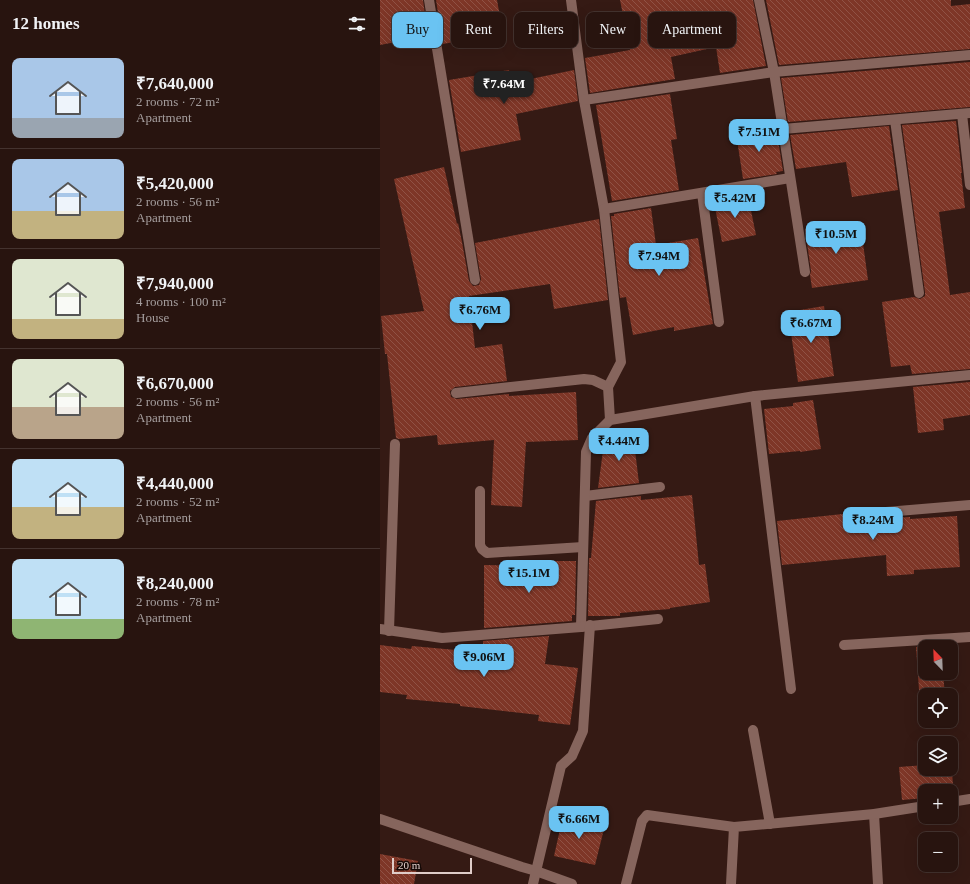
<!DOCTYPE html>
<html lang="en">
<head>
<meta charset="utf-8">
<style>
  :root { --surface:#28140f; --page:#34211d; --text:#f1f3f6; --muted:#a59e9e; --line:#44332f; --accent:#6ac3f2 }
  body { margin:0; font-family:Georgia,serif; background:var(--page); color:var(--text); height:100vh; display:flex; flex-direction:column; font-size:15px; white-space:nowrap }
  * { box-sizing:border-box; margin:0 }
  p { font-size:13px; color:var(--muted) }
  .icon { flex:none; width:22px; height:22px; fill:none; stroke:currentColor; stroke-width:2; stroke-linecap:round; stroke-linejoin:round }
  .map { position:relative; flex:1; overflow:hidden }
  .sheet { display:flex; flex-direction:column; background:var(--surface); width:380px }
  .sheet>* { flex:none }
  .guide { position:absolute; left:12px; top:12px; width:380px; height:36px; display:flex; gap:8px }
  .needle { width:26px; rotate:337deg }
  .fabs { position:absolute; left:538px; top:640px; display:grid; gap:8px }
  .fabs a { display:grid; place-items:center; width:40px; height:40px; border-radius:8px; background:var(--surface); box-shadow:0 4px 16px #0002,0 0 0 1px var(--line); font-size:20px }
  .scale { position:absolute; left:12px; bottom:10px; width:80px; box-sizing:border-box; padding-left:4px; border:2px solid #e0cdc9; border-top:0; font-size:11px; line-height:14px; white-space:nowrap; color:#e0cdc9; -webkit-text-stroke:3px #150906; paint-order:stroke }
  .price { position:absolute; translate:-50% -34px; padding:0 9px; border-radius:8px; background:var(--accent); color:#111; font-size:13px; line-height:26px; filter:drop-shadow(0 1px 2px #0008) }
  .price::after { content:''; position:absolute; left:50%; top:24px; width:12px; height:9px; margin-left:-6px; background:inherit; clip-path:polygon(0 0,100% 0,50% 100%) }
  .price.current { background:#222; color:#fff }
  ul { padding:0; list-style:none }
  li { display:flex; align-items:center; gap:12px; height:100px; padding:0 12px }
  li+li { border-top:1px solid var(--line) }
  li span { display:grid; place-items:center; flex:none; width:112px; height:80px; border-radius:8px; color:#555 }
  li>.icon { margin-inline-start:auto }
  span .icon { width:48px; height:48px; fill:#fffc; stroke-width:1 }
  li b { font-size:17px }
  h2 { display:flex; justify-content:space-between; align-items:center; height:48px; padding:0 12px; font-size:17px }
  .tag { padding:0 14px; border-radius:8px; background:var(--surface); box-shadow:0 4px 16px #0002,0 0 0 1px var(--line); font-size:14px; line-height:36px }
  .tag.current { background:var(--accent); color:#111 }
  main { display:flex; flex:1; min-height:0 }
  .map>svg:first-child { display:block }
  .building { fill:url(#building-back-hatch) }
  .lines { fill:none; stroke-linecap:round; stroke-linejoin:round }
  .minor { stroke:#86655d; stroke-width:10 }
</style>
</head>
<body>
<main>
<section class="sheet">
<h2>12 homes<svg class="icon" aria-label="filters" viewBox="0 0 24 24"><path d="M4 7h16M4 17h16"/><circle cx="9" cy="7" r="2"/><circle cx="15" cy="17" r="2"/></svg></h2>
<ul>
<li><span style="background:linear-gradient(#a9c7e8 75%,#9aa5b1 0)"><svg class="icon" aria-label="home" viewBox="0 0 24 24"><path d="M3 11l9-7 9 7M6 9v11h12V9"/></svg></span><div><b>₹7,640,000</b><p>2 rooms · 72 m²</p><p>Apartment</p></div></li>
<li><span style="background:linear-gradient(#a9c7e8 65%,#c2b280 0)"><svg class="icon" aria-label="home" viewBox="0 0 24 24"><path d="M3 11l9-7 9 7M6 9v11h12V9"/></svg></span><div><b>₹5,420,000</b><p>2 rooms · 56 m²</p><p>Apartment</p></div></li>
<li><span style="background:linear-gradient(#dfe7d0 75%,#c2b280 0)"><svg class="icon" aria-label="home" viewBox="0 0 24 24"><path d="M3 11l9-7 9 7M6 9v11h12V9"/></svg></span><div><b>₹7,940,000</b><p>4 rooms · 100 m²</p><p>House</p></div></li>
<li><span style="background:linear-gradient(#dfe7d0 60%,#b9a48a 0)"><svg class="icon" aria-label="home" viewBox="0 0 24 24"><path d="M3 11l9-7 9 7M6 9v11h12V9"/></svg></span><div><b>₹6,670,000</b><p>2 rooms · 56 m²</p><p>Apartment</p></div></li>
<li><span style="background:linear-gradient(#bfe0f5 60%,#c2b280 0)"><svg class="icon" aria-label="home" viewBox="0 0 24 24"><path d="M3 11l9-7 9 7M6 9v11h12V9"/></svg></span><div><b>₹4,440,000</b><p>2 rooms · 52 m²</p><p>Apartment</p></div></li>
<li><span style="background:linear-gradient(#bfe0f5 75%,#8fb573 0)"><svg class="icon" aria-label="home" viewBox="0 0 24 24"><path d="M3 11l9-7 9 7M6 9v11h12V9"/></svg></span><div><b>₹8,240,000</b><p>2 rooms · 78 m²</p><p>Apartment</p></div></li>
</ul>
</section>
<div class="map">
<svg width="590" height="884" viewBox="0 0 590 884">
  <defs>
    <pattern id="building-back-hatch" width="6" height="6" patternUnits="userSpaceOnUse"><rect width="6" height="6" fill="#7e3627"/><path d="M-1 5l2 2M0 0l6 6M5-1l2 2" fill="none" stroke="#905245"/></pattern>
  </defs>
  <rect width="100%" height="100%" fill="#351a14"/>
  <g class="building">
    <polygon points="0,0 43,0 48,36 0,45"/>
    <polygon points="56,0 117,0 123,33 63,44"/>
    <polygon points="240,0 373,0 386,66 340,73 336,47 291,57 295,79 210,93 205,58 250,50"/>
    <polygon points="386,0 571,0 571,6 590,4 590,49 399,65"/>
    <polygon points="590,62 590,107 408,122 401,78"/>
    <polygon points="129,70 131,83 194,70 198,101 136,114 141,140 81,152 69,80"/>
    <polygon points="290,94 297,139 291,140 299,190 232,201 216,105"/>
    <polygon points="576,121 582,173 581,173 585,208 559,212 570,295 590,292 590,369 532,374 530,365 511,367 502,302 534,297 540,299 545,296 545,292 522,125"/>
    <polygon points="509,126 518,190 472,197 466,162 416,169 410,135"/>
    <polygon points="396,127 403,171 396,172 397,174 363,179 356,133"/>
    <polygon points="64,167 77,224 78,223 82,242 89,281 93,286 99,285 101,279 95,243 219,219 228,300 174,309 170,284 89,296 95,348 122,344 127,381 75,387 70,391 71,397 77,399 129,394 129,396 196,392 198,440 146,442 142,507 111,505 114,440 58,445 57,435 19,439 16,438 7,354 5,354 1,316 44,311 14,179"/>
    <polygon points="368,196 376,235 342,242 334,203"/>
    <polygon points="271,208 276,245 318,238 333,324 294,331 294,327 253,335 246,297 240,298 231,216 234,216 234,214"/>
    <polygon points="480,221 488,280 432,288 430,275 431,271 425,229"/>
    <polygon points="444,306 454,376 418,382 408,312"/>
    <polygon points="590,382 590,415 563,419 564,430 538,433 533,387"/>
    <polygon points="433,400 441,449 420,452 420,451 389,454 384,409 413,406 413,403"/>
    <polygon points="253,434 259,483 218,488 225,436"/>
    <polygon points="312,495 319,565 325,564 330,602 290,608 290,609 240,613 240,616 208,616 209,558 211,558 216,501 261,496 261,500"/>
    <polygon points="472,513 473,520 503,518 507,518 530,517 530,519 577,516 580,567 534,570 534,574 507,576 506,555 402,565 397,521"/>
    <polygon points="149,561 196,561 195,615 192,615 192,621 104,628 104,565 149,566"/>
    <polygon points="169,636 165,664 198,668 190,725 158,721 159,715 80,706 80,704 26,699 27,695 0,692 0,645 31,649 32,646 87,651 88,646 103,648 103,641"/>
    <polygon points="561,645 561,647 545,647 545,673 563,673 565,695 545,695 545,704 540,704 536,647"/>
    <polygon points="571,762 574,795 571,795 571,791 545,791 545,798 522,800 519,767 545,765 545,769 571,769"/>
    <polygon points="183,816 225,825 215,865 174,856"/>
    <polygon points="0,854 38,861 34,884 0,884"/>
  </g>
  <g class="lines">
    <g class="minor">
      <polyline points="49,0 95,280"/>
      <polyline points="191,0 204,100 224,209 241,362 228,387"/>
      <polyline points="379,0 394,72 425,272"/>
      <polyline points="204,100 394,72 590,55"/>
      <polyline points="582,114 590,185"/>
      <polyline points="515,120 539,293"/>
      <polyline points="403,129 590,113"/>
      <polyline points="322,193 339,322"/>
      <polyline points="224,209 410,178"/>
      <polyline points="76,393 204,379 213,380 228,387 230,420"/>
      <polyline points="375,396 411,689"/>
      <polyline points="100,491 100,545 102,549 107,553 203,547"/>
      <polyline points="205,496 280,487"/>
      <polyline points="506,512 590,505"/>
      <polyline points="201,627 206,452 212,438 230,420 375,396 590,375"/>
      <polyline points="0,629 62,638 201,627 278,619"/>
      <polyline points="9,631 15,444"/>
      <polyline points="464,645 590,637"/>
      <polyline points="373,730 390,824"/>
      <polyline points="571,802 590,799"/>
      <polyline points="494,814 498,884"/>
      <polyline points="0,819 142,867 156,871 192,884"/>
      <polyline points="153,884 181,766 192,756 203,731 210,625"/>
      <polyline points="246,884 262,821 267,815 354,827"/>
      <polyline points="351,884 354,827 494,814 545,806"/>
    </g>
  </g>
</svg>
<div class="fabs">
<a><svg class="needle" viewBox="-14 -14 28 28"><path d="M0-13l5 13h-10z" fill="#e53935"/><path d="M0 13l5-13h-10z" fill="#a59e9e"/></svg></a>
<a><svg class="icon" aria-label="locate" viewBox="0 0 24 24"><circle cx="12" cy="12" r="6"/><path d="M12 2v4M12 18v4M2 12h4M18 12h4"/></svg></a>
<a><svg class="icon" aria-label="layers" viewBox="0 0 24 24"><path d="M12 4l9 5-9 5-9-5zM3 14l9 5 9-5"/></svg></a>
<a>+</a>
<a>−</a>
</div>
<div class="scale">20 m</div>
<b class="price current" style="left:124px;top:105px">₹7.64M</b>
<b class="price" style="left:379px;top:153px">₹7.51M</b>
<b class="price" style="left:355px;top:219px">₹5.42M</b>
<b class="price" style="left:456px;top:255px">₹10.5M</b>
<b class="price" style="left:279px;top:277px">₹7.94M</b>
<b class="price" style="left:100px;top:331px">₹6.76M</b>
<b class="price" style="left:431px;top:344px">₹6.67M</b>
<b class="price" style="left:239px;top:462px">₹4.44M</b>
<b class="price" style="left:493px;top:541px">₹8.24M</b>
<b class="price" style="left:149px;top:594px">₹15.1M</b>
<b class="price" style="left:104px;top:678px">₹9.06M</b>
<b class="price" style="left:199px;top:840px">₹6.66M</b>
<div class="guide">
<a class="tag current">Buy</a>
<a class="tag">Rent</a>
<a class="tag">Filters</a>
<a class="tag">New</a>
<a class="tag">Apartment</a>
</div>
</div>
</main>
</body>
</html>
